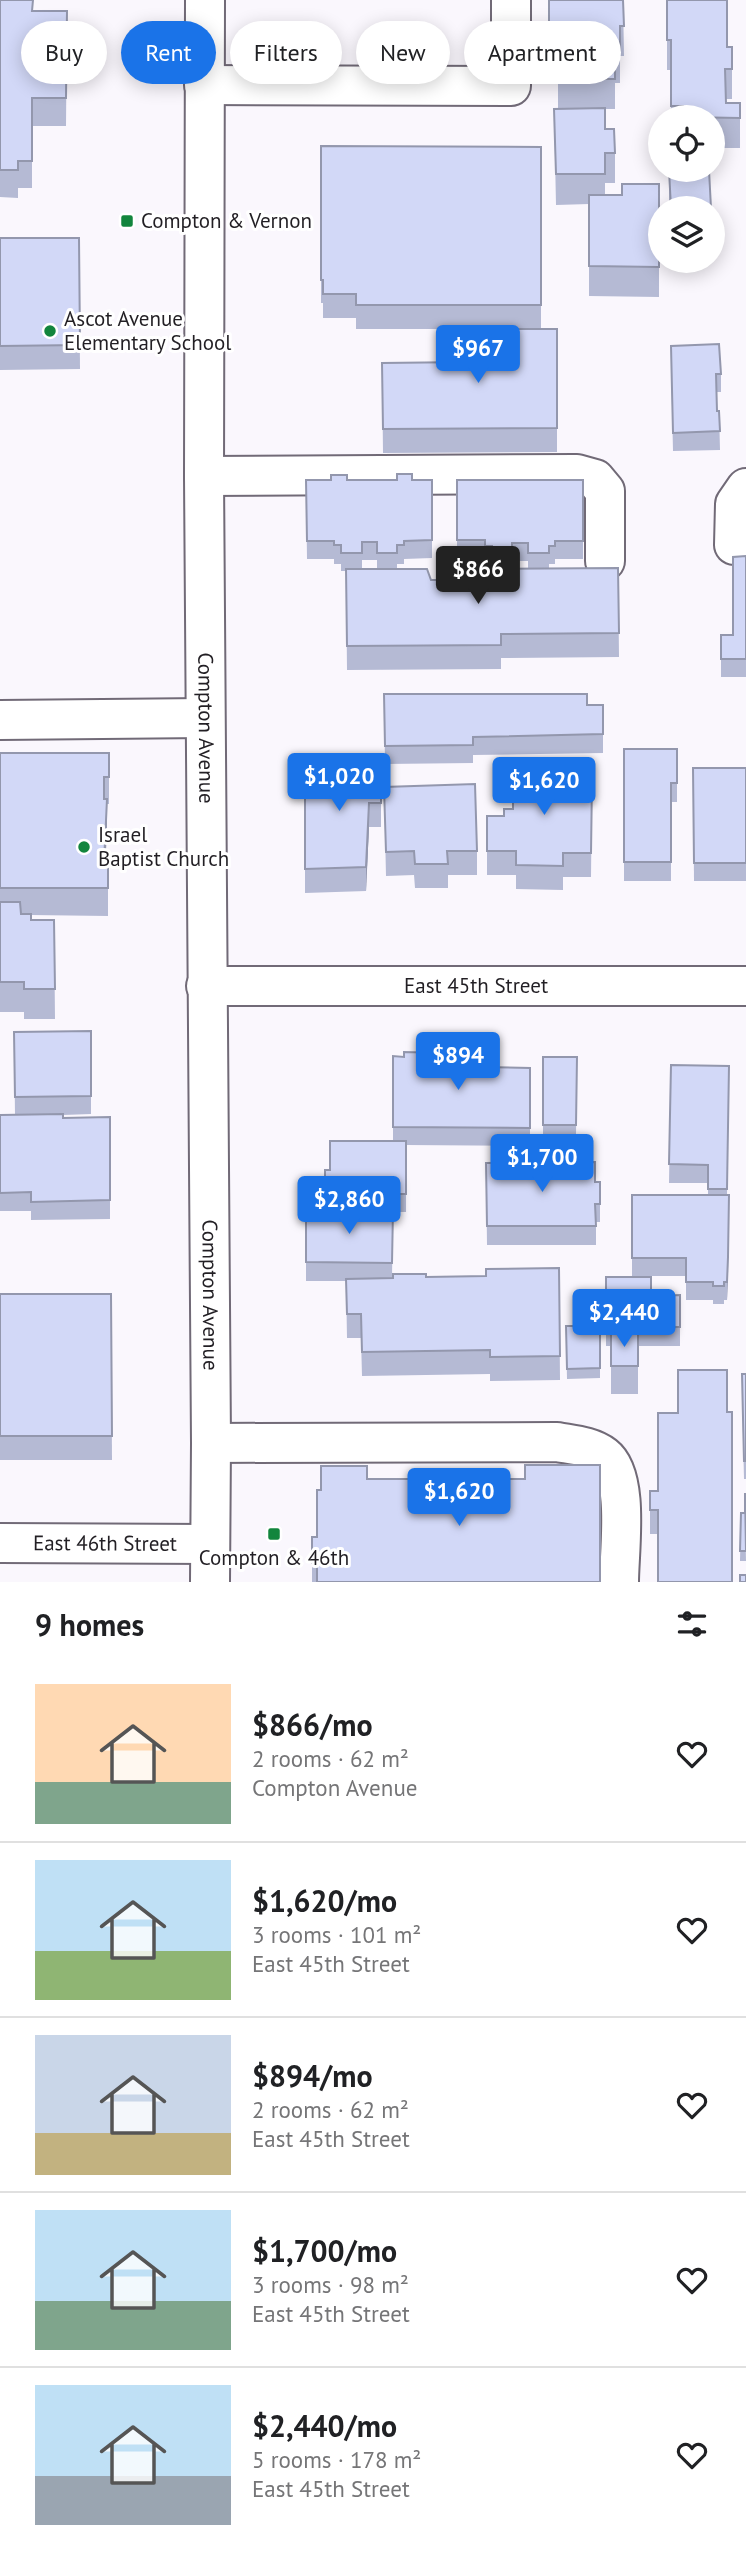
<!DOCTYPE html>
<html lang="en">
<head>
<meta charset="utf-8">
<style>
  :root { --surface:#fff; --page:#f6f6f6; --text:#202124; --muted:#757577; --line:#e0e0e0; --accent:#1a73e8 }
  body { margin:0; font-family:"PT Sans",sans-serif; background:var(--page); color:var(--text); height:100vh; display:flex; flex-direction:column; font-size:26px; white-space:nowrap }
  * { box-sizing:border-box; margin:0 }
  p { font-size:23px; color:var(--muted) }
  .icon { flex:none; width:38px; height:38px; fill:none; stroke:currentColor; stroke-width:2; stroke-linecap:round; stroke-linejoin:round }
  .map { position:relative; height:1582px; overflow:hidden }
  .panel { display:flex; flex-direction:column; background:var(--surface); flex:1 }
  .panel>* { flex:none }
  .hud { position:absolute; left:21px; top:21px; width:705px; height:63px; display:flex; gap:14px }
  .tools { position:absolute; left:648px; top:105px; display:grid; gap:14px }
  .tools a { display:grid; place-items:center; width:77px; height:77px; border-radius:50%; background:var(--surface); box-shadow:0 4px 18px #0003; font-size:35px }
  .price { position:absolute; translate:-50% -60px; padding:0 16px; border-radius:7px; background:var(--accent); color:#fff; font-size:23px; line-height:46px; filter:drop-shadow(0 2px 4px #0008) }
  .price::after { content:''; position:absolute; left:50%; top:42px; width:21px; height:16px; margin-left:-10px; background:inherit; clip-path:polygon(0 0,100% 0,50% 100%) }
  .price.current { background:#222; color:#fff }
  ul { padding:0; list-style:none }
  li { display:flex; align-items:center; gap:21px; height:175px; padding:0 35px }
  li+li { border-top:2px solid var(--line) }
  li span { display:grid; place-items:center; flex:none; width:196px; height:140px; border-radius:0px; color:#555 }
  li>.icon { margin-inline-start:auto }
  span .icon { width:84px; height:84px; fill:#fffc; stroke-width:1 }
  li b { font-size:30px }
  h2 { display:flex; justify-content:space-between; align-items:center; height:84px; padding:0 35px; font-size:30px }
  .pill { padding:0 24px; border-radius:32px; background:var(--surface); box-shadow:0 4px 18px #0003; font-size:24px; line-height:63px }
  .pill.current { background:var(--accent); color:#fff }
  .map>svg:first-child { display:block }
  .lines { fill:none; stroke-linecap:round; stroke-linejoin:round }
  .minor-casing { stroke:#716a77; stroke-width:42 }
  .major-casing { stroke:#716a77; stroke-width:42 }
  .minor { stroke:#fff; stroke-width:38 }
  .major { stroke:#fff; stroke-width:38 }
  .wall { fill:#b5bad4; fill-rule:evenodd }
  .shaded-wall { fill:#9397ad }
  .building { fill:#d2d8f7; stroke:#9397ad; stroke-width:2 }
  .poi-dot { fill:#12853d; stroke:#fff; stroke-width:2.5 }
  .labels { text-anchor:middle; stroke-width:6; stroke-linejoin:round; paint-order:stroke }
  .poi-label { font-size:21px; fill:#221f24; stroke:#fff; text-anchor:start }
  .street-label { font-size:21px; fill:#221f24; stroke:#fff }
</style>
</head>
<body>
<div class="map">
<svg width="746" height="1582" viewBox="0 0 746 1582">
  <rect width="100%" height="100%" fill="#faf7fd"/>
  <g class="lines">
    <g class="minor-casing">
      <g id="minor">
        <polyline points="204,85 511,86 511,0"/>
        <polyline points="204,476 577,474 595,479 605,491 605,561"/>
        <polyline points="734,545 735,504 746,488"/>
        <polyline points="0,720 205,718"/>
        <path id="s1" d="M206,986H746"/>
        <path d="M211,1443L557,1442C573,1445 591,1446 604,1456C630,1476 619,1551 619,1582"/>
        <path id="s2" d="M0,1543L210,1544"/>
      </g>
    </g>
    <g class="major-casing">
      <g id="major">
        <path id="s3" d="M205,0L204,476L211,1443L210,1582"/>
      </g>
    </g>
    <use href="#minor" class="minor"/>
    <use href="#major" class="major"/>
  </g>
  <g class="wall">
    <polygon points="0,0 33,11 67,11 66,126 32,126 32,188 18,188 18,198 0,197"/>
    <polygon points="549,0 623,0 624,56 620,56 620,83 615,83 615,109 605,109 605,129 615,153 615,183 605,183 605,195 622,195 659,184 659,297 589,296 589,204 556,205 554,109 558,109 558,84 553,84 553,55 549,55"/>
    <polygon points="667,0 727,47 732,47 732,99 726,99 726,103 740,103 740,148 712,148 712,117 671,117 671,70 667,70"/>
    <polygon points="321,146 541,147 541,329 557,329 557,452 383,453 382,363 468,362 468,329 356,329 356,318 323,318 323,303 321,303"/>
    <polygon points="669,170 711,208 669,208"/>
    <polygon points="0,238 79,238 80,369 0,370"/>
    <polygon points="671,364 721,374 721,392 716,392 717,411 719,411 720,450 673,451"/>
    <path d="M306,480H432V558L404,559V564H397V569L431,580H492V564H485V558H457V480H583V559H555V564H549V569L618,568L619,657L501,658V669L347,670L346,571H341V564H334V559H307ZM362,560H377V569H362ZM512,561H528V569H512Z"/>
    <polygon points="746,556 746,677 721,677 721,635 733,635"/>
    <polygon points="384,694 587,705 603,705 603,753 473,755 473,763 385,764"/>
    <polygon points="624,749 677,749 677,802 671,802 671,881 624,881"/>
    <polygon points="0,753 109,753 109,804 107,804 106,863 108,863 108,916 31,915 31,920 54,920 55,1019 24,1019 24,1012 0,1012"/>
    <polygon points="305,763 381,763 381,827 369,827 366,891 305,893"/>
    <polygon points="693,768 746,768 746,881 694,881"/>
    <polygon points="578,782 592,782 591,877 563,877 563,890 516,889 516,875 487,875 487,816 504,816 513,809"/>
    <polygon points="384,787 477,851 477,875 448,875 448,888 415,888 414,875 386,876"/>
    <polygon points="91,1031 91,1114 63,1115 63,1118 110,1117 110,1219 31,1220 31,1211 0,1211 0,1115 15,1115 14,1032"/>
    <polygon points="473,1052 479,1067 530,1068 530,1146 406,1145 406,1212 393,1212 392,1278 486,1276 559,1268 560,1380 490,1381 490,1374 362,1376 361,1338 347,1338 346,1281 306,1281 306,1209 330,1209 330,1208 325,1208 325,1170 330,1170 393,1141 393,1056 404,1057"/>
    <polygon points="543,1057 577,1057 576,1135 543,1135"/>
    <polygon points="671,1065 729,1066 727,1195 728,1275 727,1300 724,1300 724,1304 713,1304 713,1300 686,1300 686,1276 632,1276 632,1195 708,1195 708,1183 669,1183"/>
    <polygon points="486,1163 600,1182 600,1222 596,1222 596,1245 487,1245"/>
    <polygon points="606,1277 651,1296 680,1295 680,1346 638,1346 638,1394 611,1394 611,1346 606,1346"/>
    <polygon points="0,1294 111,1294 112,1460 0,1460"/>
    <polygon points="566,1326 600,1326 600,1378 567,1379"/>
    <polygon points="727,1370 658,1534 650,1534 650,1491 658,1491 678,1413"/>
    <polygon points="746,1374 746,1479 744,1479 742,1393"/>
    <polygon points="367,1479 600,1582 312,1582 312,1537 317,1537 321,1490"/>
    <polygon points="741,1513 745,1513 746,1561 740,1561"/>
  </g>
  <g class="shaded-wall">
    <polygon points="107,799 107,826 104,890 104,863"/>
    <polygon points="369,803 369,827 366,891 366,867"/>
    <polygon points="729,1195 728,1275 727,1300 727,1282"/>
  </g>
  <g class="building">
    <polygon points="0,0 33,0 32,11 67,11 66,98 32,98 32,161 18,161 18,170 0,170"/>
    <polygon points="549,0 623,0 624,26 620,26 620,53 615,53 615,79 558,79 558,54 553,54 553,25 549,25"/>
    <polygon points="667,0 727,0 727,47 732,47 732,69 725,69 726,103 740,103 740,118 683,117 683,106 671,106 671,40 667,40"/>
    <polygon points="605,108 605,129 614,129 615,153 605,153 605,174 556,174 554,109"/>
    <polygon points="321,146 541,147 541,305 356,305 356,294 323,294 323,280 321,280"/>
    <polygon points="669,170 709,170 711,208 671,208"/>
    <polygon points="622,184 659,184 659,267 589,266 589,195 622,195"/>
    <polygon points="0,238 79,238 80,345 0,346"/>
    <polygon points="468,329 557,329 557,428 383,429 382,363 468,362"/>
    <polygon points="719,344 721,374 716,374 717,411 719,411 720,431 673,433 671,346"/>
    <polygon points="397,474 412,474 412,480 432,480 432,540 404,541 404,545 397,545 397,553 377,553 377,542 362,542 362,553 341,553 341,545 334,545 334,541 307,541 306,480 331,480 331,475 347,475 347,480 397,480"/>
    <polygon points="457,480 583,480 583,541 555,541 555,546 549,546 549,553 528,553 528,543 512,543 512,552 492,552 492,546 485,546 485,540 457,540"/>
    <polygon points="746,556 746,659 721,659 721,635 733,635 733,557"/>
    <polygon points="618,568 619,633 501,634 501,645 347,646 346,569 427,569 431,580 492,580 492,569"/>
    <polygon points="384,694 587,694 587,705 603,705 603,734 473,737 473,745 385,746"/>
    <polygon points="624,749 677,749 677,783 671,783 671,862 624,862"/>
    <polygon points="0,753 109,753 109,777 104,777 104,799 107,799 104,863 108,863 108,888 0,888"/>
    <polygon points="305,763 381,763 381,803 369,803 366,867 305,869"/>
    <polygon points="513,767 578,767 578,782 592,782 591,853 563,853 563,866 516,865 516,851 487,851 487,816 504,816 504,809 513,809"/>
    <polygon points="693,768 746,768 746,863 694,863"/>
    <polygon points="475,784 477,851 447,851 448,864 415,864 414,851 386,852 384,787"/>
    <polygon points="0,902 20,902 21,914 31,914 31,920 54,920 55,989 24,989 24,982 0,982"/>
    <polygon points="91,1031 91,1096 15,1097 14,1032"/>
    <polygon points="446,1048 473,1049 473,1052 479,1052 479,1067 530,1068 530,1128 393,1127 393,1056 404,1057 404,1052 446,1053"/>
    <polygon points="543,1057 577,1057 576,1125 543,1125"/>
    <polygon points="671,1065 729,1066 727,1189 708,1189 708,1165 669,1164"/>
    <polygon points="63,1114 63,1118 110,1117 110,1200 31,1202 31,1192 0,1193 0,1115"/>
    <polygon points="330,1141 406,1141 406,1194 330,1194 330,1190 325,1190 325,1170 330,1170"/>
    <polygon points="595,1162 595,1182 600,1182 600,1204 595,1204 596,1226 487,1226 486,1163"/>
    <polygon points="632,1195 729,1195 728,1257 727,1282 724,1282 724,1286 713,1286 713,1282 686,1282 686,1258 632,1258"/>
    <polygon points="306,1209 393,1210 392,1263 306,1262"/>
    <polygon points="559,1268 560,1356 490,1357 490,1350 362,1352 361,1314 347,1314 346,1279 393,1278 393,1274 426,1274 426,1277 486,1276 486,1269"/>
    <polygon points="606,1277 651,1277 651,1296 680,1295 680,1327 606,1327"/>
    <polygon points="0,1294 111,1294 112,1436 0,1436"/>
    <polygon points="566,1326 600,1326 600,1368 567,1369"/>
    <rect x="611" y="1332" width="27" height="34"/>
    <polygon points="678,1370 727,1370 727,1412 732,1412 732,1582 658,1582 658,1510 650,1510 650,1491 658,1491 658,1413 678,1413"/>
    <polygon points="742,1374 746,1374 746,1461 744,1461"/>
    <polygon points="525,1465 600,1465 600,1582 317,1582 317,1563 312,1563 312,1537 317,1537 317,1490 321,1490 321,1466 367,1466 367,1479 525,1479"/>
    <polygon points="745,1493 746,1551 740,1551 741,1513 745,1513"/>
    <rect x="740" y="1575" width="6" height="7"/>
  </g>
  <g class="poi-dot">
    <rect x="120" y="214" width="14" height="14" rx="3.5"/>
    <circle cx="50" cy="331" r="7"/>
    <circle cx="84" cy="847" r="7"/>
    <rect x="267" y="1527" width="14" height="14" rx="3.5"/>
  </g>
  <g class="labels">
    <g class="poi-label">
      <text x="141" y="228">Compton &amp; Vernon</text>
      <text x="64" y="326">Ascot Avenue<tspan x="64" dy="24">Elementary School</tspan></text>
      <text x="98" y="842">Israel<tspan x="98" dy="24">Baptist Church</tspan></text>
      <text x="274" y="1565" text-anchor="middle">Compton &amp; 46th</text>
    </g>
    <g class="street-label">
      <text dy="7" stroke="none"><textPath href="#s3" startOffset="728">Compton Avenue</textPath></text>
      <text dy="7" stroke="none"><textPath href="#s1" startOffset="270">East 45th Street</textPath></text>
      <text dy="7" stroke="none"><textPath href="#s3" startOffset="1295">Compton Avenue</textPath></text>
      <text dy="7" stroke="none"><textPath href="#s2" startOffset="105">East 46th Street</textPath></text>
    </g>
  </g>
</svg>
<div class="tools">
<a><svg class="icon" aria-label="locate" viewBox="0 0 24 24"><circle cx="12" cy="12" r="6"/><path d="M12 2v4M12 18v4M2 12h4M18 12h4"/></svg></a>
<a><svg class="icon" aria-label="layers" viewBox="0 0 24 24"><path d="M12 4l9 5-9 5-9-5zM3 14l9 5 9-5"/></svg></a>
</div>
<b class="price" style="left:478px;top:385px">$967</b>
<b class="price current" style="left:478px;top:606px">$866</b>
<b class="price" style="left:339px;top:813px">$1,020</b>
<b class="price" style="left:544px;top:817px">$1,620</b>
<b class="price" style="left:458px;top:1092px">$894</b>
<b class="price" style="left:542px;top:1194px">$1,700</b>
<b class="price" style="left:349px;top:1236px">$2,860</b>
<b class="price" style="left:624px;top:1349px">$2,440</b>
<b class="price" style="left:459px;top:1528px">$1,620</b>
<div class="hud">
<a class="pill">Buy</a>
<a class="pill current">Rent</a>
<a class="pill">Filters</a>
<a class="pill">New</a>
<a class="pill">Apartment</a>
</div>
</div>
<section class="panel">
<h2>9 homes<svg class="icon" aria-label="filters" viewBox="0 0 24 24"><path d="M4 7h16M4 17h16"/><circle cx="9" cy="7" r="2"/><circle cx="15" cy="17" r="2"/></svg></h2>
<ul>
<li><span style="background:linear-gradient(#ffd9b3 70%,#7fa58c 0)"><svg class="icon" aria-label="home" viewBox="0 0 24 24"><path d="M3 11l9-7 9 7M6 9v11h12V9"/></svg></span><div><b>$866/mo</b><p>2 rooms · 62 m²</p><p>Compton Avenue</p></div><svg class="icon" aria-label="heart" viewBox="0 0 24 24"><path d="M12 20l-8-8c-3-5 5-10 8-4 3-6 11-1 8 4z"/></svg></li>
<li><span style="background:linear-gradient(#bfe0f5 65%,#8fb573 0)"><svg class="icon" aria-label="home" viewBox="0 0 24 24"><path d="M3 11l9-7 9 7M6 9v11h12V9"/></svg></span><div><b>$1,620/mo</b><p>3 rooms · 101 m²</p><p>East 45th Street</p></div><svg class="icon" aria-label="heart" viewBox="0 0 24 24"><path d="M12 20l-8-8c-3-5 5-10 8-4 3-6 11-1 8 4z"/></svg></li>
<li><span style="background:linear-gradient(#c9d6e8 70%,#c2b280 0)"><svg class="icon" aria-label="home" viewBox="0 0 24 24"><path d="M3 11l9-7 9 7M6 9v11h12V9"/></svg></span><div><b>$894/mo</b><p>2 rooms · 62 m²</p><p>East 45th Street</p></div><svg class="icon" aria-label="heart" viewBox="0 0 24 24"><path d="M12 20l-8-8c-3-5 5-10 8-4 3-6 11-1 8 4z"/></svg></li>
<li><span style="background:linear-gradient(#bfe0f5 65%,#7fa58c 0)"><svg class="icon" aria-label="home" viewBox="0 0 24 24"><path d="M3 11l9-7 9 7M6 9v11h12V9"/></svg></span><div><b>$1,700/mo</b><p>3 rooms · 98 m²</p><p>East 45th Street</p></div><svg class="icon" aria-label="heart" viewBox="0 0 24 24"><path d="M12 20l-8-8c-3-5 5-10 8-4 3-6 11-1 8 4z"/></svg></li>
<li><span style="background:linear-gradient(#bfe0f5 65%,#9aa5b1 0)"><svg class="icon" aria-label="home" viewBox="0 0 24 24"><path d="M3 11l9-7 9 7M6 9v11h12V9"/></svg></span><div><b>$2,440/mo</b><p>5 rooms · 178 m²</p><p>East 45th Street</p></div><svg class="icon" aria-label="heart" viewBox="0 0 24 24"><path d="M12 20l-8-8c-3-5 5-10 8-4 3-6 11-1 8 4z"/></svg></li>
</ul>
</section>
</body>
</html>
